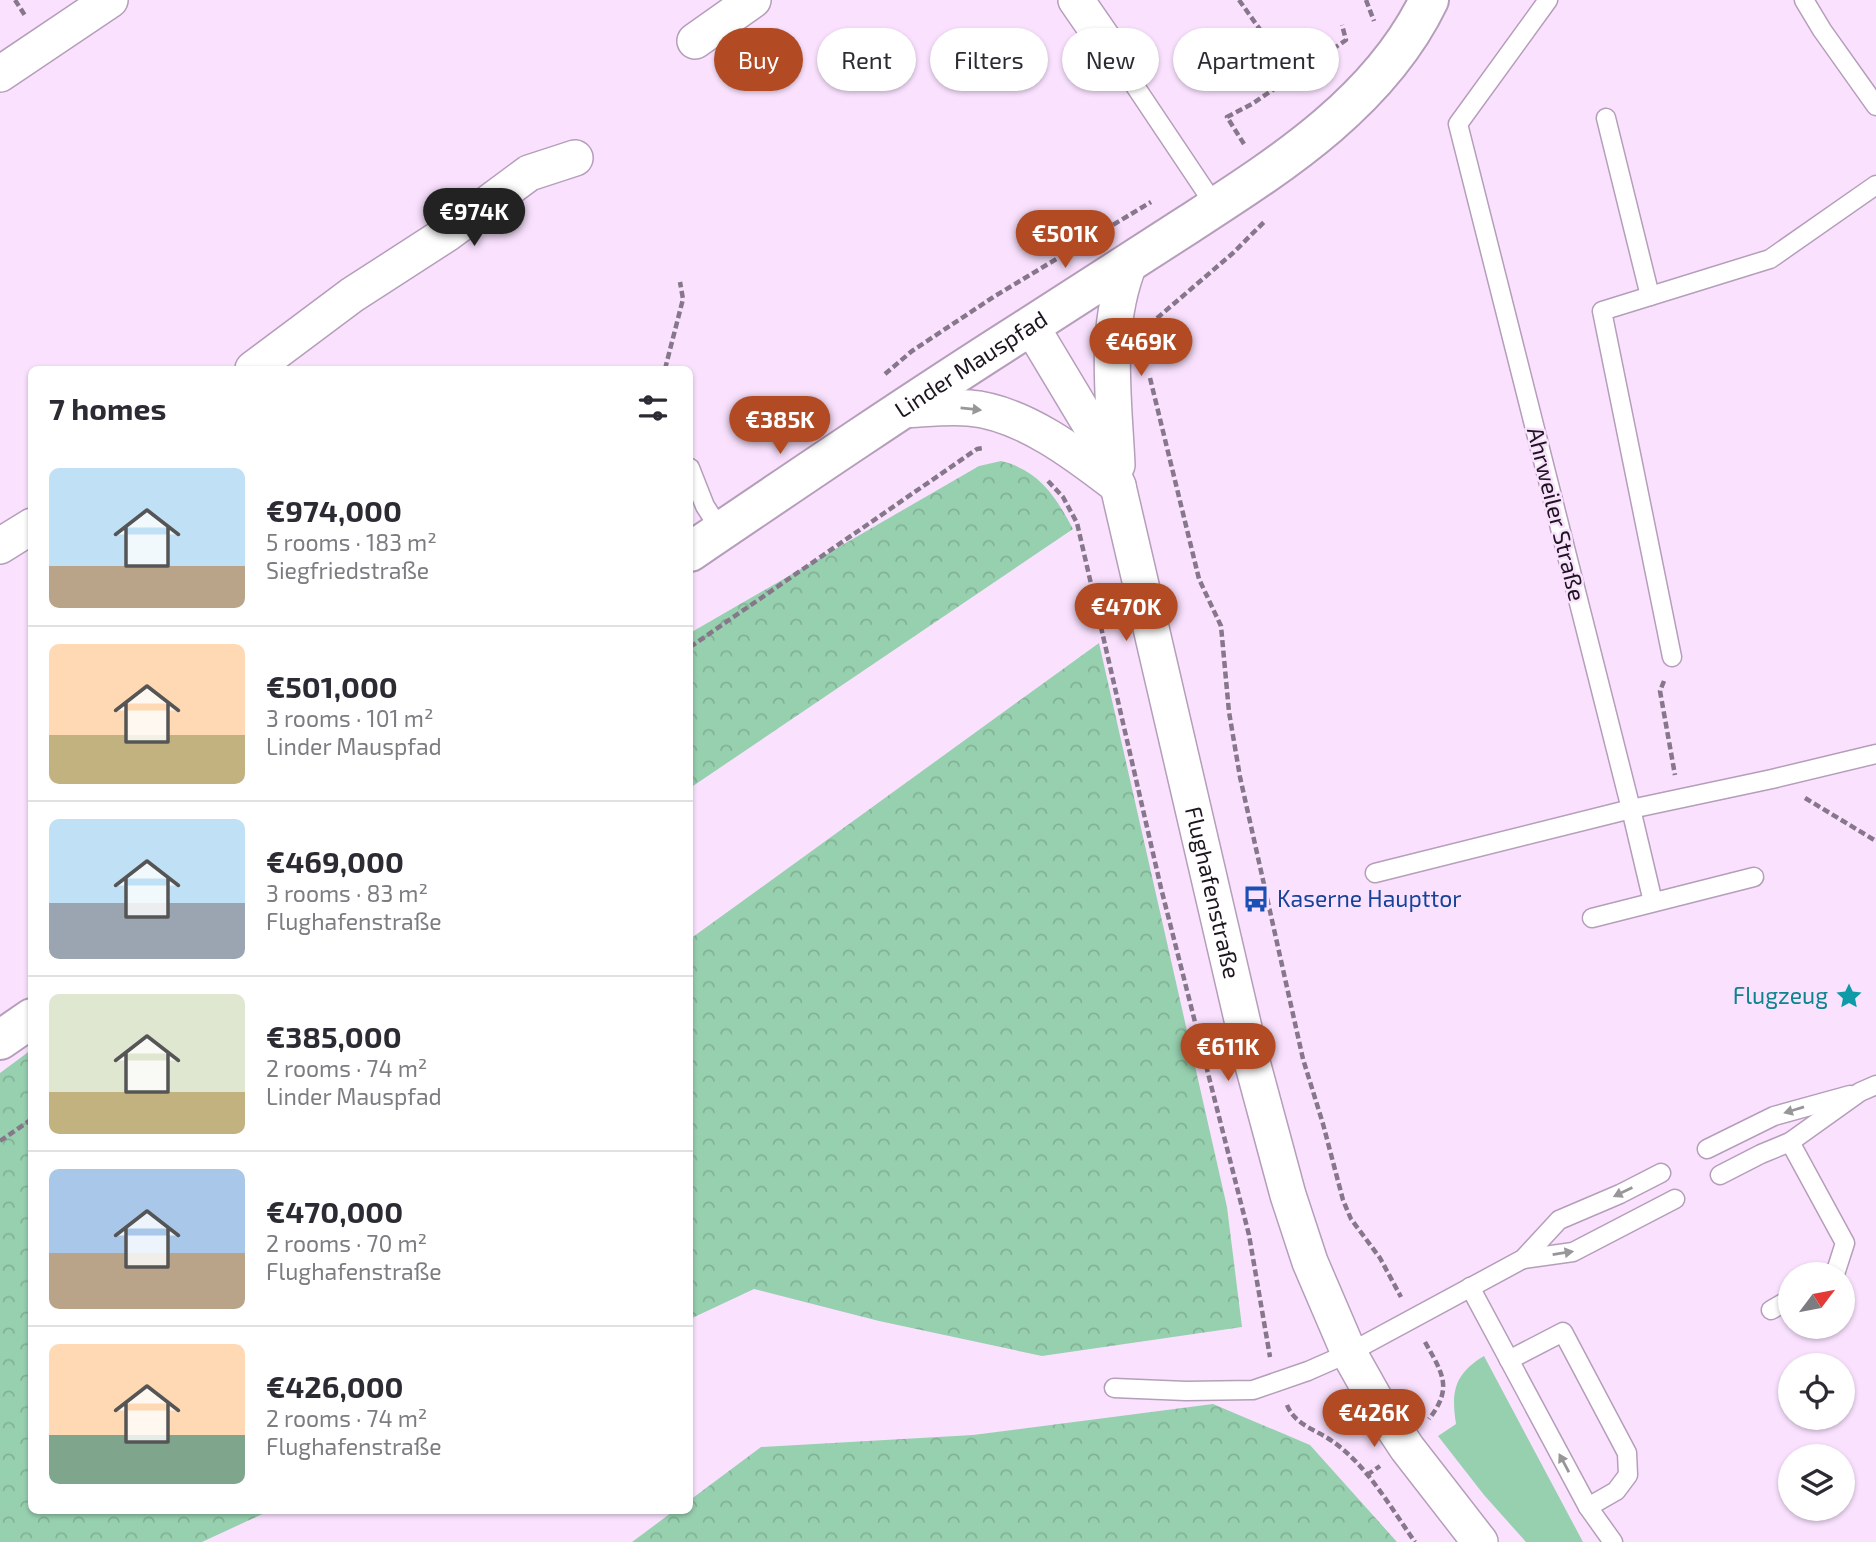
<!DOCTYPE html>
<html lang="en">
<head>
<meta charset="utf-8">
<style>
  :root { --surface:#fff; --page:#f2f2f3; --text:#2b2b33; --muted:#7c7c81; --line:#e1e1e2; --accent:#b24b24 }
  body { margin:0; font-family:"Exo 2",sans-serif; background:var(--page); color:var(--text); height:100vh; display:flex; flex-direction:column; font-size:26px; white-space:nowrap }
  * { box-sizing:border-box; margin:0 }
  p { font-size:23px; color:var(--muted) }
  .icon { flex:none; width:38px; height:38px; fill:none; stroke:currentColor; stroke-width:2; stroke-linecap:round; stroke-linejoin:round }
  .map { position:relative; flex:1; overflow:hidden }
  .sheet { position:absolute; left:28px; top:366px; width:665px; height:1148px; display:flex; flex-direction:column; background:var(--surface); border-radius:10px; box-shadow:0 2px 5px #0004 }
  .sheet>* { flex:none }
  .hud { position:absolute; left:714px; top:28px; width:665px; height:63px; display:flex; gap:14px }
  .needle { width:46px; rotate:58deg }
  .controls { position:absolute; left:1778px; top:1262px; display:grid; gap:14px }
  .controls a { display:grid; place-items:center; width:77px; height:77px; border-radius:50%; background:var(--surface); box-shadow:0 2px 5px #0004; font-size:35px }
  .price { position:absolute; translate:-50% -60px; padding:0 16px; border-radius:24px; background:var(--accent); color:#fff; font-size:23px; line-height:46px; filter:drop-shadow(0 2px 4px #0008) }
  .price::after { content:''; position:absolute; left:50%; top:42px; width:21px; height:16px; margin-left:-10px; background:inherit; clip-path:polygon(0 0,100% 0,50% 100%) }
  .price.on { background:#222; color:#fff }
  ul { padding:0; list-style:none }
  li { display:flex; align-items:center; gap:21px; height:175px; padding:0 21px }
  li+li { border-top:2px solid var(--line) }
  li span { display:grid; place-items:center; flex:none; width:196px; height:140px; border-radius:10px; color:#555 }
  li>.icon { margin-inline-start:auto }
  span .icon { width:84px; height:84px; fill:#fffc; stroke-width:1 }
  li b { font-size:30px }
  h2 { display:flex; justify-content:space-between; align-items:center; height:84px; padding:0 21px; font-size:30px }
  .chip { padding:0 24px; border-radius:32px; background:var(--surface); box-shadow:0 2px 5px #0004; font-size:24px; line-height:63px }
  .chip.on { background:var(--accent); color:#fff }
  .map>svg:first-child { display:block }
  .grass { fill:#97d0af }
  .forest { fill:url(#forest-crowns) }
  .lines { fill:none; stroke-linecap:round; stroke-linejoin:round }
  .service-casing { stroke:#b59eba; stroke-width:21 }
  .minor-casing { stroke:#b59eba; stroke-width:38 }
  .tertiary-casing { stroke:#b59eba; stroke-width:42 }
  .path { stroke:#86778a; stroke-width:4.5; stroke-dasharray:7 3.5; stroke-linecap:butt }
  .service { stroke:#fff; stroke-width:18 }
  .minor { stroke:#fff; stroke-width:35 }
  .tertiary { stroke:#fff; stroke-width:38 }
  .oneway { fill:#99969a }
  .labels { text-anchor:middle; stroke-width:5; stroke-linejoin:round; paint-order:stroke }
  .street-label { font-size:23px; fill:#1d151f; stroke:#fae2ff }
  .transit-label { font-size:23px; fill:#164399; stroke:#fae2ff; text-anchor:start }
  .culture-label { font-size:23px; fill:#0d838f; stroke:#fae2ff; text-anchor:end }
</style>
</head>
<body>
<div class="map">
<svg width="1876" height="1542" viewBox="0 0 1876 1542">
  <defs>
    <pattern id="forest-crowns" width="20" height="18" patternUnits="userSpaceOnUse" patternTransform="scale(1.75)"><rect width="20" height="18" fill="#97d0af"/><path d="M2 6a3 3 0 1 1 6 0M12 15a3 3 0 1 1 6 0" fill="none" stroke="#82b296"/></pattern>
  </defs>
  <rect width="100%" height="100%" fill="#fae2ff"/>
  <path class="grass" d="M1484,1356L1583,1542H1526L1484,1495L1438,1436L1456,1424C1451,1392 1454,1374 1484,1356Z"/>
  <g class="forest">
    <path d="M1001,461C1039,470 1056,497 1073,529L690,788V633L979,466Z"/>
    <polygon points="1099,643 1227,1207 1242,1327 1042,1356 879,1321 754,1289 690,1319 690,939"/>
    <polygon points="31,1050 32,1510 271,1510 202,1542 0,1542 0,1073"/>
    <polygon points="1213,1404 1310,1445 1397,1542 632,1542 675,1510 690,1510 690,1500 761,1447 973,1435"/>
  </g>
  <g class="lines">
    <g class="service-casing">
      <g id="service">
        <polyline points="1548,0 1458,124 1631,809 1772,779 1876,754"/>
        <polyline points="1804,0 1822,30 1876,106"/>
        <polyline points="1129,77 1216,207"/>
        <polyline points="1606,118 1650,296"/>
        <polyline points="690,468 705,506 721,531"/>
        <polyline points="1672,657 1602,311 1770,259 1876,185"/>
        <polyline points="1375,873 1631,809 1653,902"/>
        <polyline points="1592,918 1754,877"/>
        <polyline points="1790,1142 1845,1243 1835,1274"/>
        <polyline points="1707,1149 1774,1116 1850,1095"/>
        <polyline points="1720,1175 1761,1154 1790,1142 1860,1092 1876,1085"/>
        <polyline points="1523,1259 1573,1252 1675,1199"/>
        <polyline points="1470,1287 1588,1507 1613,1542"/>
        <polyline points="1771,1310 1790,1299"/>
        <polyline points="1509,1360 1563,1332 1627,1453 1628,1475 1616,1491 1588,1507"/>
        <polyline points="1114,1388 1186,1391 1253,1390 1308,1371 1349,1353 1523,1259 1559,1220 1620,1194 1661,1173"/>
      </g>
    </g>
    <g class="minor-casing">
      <g id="minor">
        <polyline points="1076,0 1114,55"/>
        <polyline points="695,41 753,0"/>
        <polyline points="0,74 110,0"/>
        <path id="s1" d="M1031,326L1097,436L1118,486L1251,1058L1288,1195L1310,1262L1349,1353L1376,1401L1407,1448L1480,1542"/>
        <polyline points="253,369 352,295 448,233 529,173 575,158"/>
        <path d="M903,410C925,409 948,406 969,408C1022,412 1078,455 1118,486"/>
        <path d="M1117,465C1114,397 1103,327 1130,262"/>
        <polyline points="0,546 32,526"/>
      </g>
    </g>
    <g class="tertiary-casing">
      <g id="tertiary">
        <path id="s2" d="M690,552C802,476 914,400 1029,327C1082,293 1135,259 1189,224C1280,165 1380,102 1429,0"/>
        <polyline points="0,1040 32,1018"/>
      </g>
    </g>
    <g class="path">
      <polyline points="15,0 26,17"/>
      <polyline points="1239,0 1293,76"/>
      <polyline points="1366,0 1374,21"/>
      <polyline points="1244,144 1227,117 1252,104 1346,40 1342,25"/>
      <polyline points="1149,325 1233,253 1265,221"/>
      <polyline points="665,369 683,299 680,282"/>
      <polyline points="885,374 912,351 995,296 1151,202"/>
      <polyline points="1150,378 1199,579 1221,626 1229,712 1240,777 1303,1059 1323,1124 1343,1200 1351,1219 1380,1258 1401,1297"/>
      <polyline points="1048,481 1063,497 1077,523 1161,888 1249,1235 1270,1357"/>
      <polyline points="690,647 977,449 984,448"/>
      <polyline points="1664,681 1660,691 1675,775"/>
      <polyline points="1805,798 1876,841"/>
      <polyline points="0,1141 32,1119"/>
      <path d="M1425,1342C1443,1374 1453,1388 1429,1419"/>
      <path d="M1287,1405C1295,1425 1315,1429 1332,1441C1367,1465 1391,1508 1415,1542"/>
      <polyline points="1367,1475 1380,1466"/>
    </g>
    <use href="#service" class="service"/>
    <use href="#minor" class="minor"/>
    <use href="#tertiary" class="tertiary"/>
  </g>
  <defs><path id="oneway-solid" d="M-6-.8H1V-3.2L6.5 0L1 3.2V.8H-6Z" transform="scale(1.75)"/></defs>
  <g class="oneway">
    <use href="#oneway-solid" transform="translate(971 409) rotate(6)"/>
    <use href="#oneway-solid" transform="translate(1794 1110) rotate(163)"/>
    <use href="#oneway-solid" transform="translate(1623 1192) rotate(154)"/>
    <use href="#oneway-solid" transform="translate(1563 1253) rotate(-9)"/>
    <use href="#oneway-solid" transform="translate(1564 1463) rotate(-118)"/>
  </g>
  <defs>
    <g id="bus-bare" transform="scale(2.1)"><path d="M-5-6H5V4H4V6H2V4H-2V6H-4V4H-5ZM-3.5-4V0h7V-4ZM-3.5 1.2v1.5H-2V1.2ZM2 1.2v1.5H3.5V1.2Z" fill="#1a4fb4" stroke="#fae2ff" stroke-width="2.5" paint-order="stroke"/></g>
    <g id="sight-bare" transform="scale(2.1)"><path d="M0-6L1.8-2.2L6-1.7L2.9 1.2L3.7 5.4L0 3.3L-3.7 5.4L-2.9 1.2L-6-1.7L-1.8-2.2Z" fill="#0f9aa8" stroke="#fae2ff" stroke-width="2.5" paint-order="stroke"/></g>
  </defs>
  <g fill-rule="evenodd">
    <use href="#bus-bare" x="1256" y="899"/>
    <use href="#sight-bare" x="1849" y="996"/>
  </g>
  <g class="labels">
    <g class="street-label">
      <text dy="8" stroke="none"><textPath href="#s2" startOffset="338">Linder Mauspfad</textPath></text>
      <text transform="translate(1556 514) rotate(76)" y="8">Ahrweiler Straße</text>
      <text dy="8" stroke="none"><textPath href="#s1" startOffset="600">Flughafenstraße</textPath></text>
    </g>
    <g class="transit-label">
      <text x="1277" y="907">Kaserne Haupttor</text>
    </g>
    <g class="culture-label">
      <text x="1828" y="1004">Flugzeug</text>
    </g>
  </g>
</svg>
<div class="controls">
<a><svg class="needle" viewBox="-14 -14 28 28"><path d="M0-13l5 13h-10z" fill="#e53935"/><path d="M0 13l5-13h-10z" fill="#7c7c81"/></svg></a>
<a><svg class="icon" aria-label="locate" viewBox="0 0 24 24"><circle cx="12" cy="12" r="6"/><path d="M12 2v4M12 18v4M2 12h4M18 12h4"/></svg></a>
<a><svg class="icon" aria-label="layers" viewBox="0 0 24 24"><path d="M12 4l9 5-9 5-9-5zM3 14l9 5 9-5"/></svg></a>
</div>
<b class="price on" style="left:474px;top:248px">€974K</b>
<b class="price" style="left:1065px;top:270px">€501K</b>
<b class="price" style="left:1141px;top:378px">€469K</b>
<b class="price" style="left:780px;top:456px">€385K</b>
<b class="price" style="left:1126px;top:643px">€470K</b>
<b class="price" style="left:1228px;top:1083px">€611K</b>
<b class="price" style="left:1374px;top:1449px">€426K</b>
<div class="hud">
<a class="chip on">Buy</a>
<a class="chip">Rent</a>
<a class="chip">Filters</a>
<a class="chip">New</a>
<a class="chip">Apartment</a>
</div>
<section class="sheet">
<h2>7 homes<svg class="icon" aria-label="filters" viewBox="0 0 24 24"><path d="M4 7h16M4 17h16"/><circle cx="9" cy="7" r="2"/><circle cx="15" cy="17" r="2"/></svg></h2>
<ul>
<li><span style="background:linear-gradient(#bfe0f5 70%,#b9a48a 0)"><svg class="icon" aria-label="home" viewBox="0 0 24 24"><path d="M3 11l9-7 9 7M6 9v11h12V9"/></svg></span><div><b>€974,000</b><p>5 rooms · 183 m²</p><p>Siegfriedstraße</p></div></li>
<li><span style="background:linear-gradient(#ffd9b3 65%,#c2b280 0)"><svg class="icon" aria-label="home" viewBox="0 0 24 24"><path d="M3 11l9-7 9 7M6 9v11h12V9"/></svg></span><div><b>€501,000</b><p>3 rooms · 101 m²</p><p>Linder Mauspfad</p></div></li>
<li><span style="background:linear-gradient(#bfe0f5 60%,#9aa5b1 0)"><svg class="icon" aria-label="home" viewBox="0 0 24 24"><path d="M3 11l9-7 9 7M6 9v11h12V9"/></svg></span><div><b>€469,000</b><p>3 rooms · 83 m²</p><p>Flughafenstraße</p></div></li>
<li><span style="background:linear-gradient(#dfe7d0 70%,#c2b280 0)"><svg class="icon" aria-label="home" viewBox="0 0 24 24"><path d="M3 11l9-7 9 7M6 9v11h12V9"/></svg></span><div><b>€385,000</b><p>2 rooms · 74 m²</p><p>Linder Mauspfad</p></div></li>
<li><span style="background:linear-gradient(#a9c7e8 60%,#b9a48a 0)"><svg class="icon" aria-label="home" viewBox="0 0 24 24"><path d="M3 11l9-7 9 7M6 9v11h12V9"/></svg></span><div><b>€470,000</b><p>2 rooms · 70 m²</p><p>Flughafenstraße</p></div></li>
<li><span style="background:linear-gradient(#ffd9b3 65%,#7fa58c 0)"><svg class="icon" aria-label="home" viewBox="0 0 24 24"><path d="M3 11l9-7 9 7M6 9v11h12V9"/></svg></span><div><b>€426,000</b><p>2 rooms · 74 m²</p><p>Flughafenstraße</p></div></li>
</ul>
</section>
</div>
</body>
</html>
